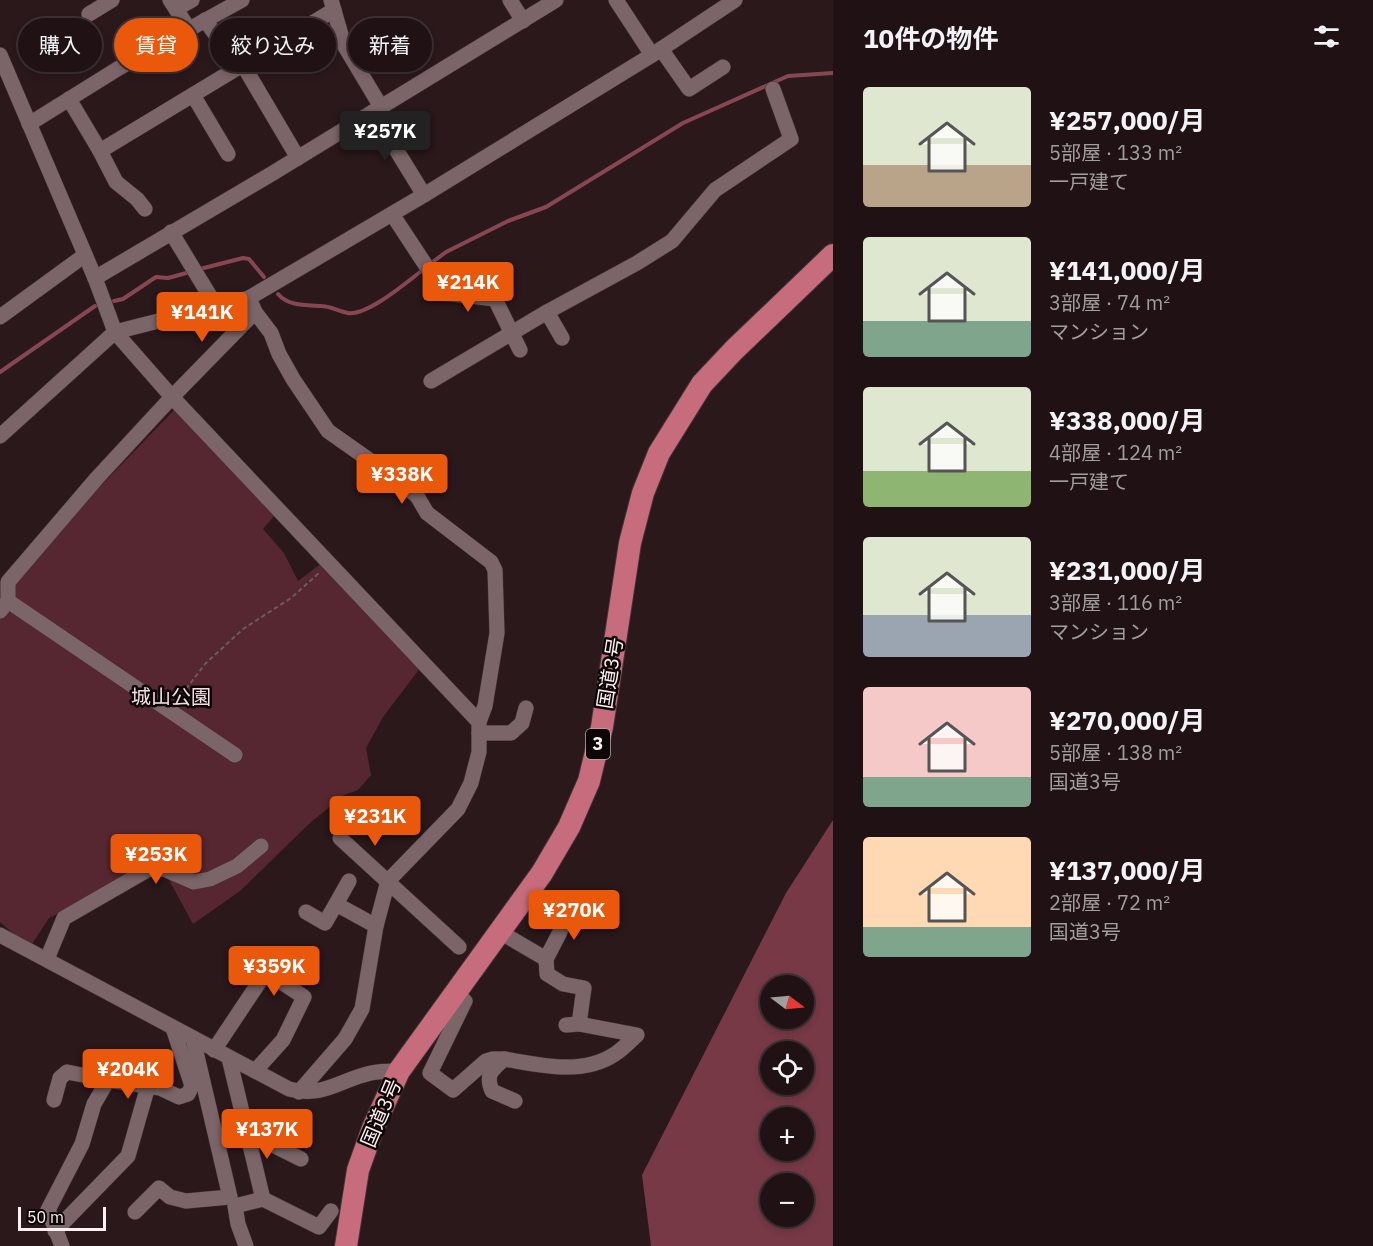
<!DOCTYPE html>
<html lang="ja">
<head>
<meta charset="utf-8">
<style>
  :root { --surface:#201214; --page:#281b1d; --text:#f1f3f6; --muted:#a29ea0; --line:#3d3234; --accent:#ea580c }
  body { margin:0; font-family:"IBM Plex Sans","Noto Sans JP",sans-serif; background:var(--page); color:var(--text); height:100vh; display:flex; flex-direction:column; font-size:22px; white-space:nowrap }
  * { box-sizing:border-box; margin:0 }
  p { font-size:20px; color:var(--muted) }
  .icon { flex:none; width:33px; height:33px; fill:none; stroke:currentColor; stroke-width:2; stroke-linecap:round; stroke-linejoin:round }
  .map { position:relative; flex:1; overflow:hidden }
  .panel { display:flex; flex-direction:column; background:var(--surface); width:540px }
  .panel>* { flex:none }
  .guide { position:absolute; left:18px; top:18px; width:570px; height:54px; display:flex; gap:12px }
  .needle { width:39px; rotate:106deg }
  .tools { position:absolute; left:760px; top:975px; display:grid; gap:12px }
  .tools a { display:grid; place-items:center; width:54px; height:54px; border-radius:50%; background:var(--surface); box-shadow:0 3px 9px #0003,0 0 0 2px var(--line); font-size:30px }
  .scale { position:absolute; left:18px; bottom:15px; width:88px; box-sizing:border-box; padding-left:6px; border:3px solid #fef0f2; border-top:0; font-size:16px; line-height:21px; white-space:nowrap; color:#fef0f2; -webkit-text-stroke:4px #0d0607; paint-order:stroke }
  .price { position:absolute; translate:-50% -51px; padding:0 14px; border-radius:6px; background:var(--accent); color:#fff; font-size:20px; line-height:39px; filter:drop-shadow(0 2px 3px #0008) }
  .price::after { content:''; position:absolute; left:50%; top:36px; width:18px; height:14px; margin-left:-9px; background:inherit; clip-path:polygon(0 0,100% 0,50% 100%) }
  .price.selected { background:#222; color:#fff }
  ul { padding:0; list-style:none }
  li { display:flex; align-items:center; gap:18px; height:150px; padding:0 30px }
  li span { display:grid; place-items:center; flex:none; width:168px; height:120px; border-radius:6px; color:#555 }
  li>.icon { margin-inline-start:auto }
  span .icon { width:72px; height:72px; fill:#fffc; stroke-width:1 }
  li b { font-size:26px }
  h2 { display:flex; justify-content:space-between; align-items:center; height:72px; padding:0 30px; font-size:26px }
  .chip { padding:0 21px; border-radius:27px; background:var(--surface); box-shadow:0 3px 9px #0003,0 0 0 2px var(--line); font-size:21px; line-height:54px }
  .chip.selected { background:var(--accent); color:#fff }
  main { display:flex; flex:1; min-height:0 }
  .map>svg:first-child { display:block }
  .green { fill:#562730 }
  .forest { fill:#763945; fill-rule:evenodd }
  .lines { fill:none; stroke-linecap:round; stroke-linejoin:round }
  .stream { stroke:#864753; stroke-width:4 }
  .minor-casing { stroke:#413335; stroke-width:16 }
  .highway-casing { stroke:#413335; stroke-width:24 }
  .path { stroke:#6c5b5e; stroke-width:2; stroke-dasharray:4.5 3; stroke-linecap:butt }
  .minor { stroke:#7c6568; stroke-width:15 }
  .highway { stroke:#c76c7d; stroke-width:22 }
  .labels { text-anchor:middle; stroke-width:5; stroke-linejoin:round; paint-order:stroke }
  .shield { fill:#0d0607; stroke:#b6aaac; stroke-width:1.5 }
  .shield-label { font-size:18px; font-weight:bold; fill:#fef0f2 }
  .street-label { font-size:20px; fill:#fef0f2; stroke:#0d0607 }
  .park-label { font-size:20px; fill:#f3dfe1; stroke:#0d0607 }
</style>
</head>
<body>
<main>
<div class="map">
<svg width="833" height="1246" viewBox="0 0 833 1246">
  <rect width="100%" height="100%" fill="#2a181b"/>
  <polygon class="green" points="177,407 280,509 263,529 284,553 298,581 323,562 424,663 383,717 366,748 371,775 358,790 344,795 310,823 240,891 193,924 163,869 149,869 49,918 32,944 17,937 0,922 0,612 8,582"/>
  <path class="forest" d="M833,820V1246H651L642,1175L786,893ZM771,986H804V1018H771ZM771,1052H804V1084H771ZM771,1118H804V1150H771ZM771,1184H804V1216H771Z"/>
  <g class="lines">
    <g class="stream">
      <polyline points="430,264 446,252 508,221 546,207 683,123 788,76 833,73"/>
      <polyline points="200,269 243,258 249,259 264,277"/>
      <path d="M278,294C288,306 305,305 321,306C330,306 338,311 348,313C368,316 408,281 424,269"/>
      <polyline points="114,301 123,299 156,277 168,278 190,272"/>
      <polyline points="0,372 95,306"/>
    </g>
    <g class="minor-casing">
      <g id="minor">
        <polyline points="170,0 189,29"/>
        <polyline points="331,0 344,45 381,107"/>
        <polyline points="510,0 523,21"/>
        <polyline points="616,0 652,55"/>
        <polyline points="176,9 192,0"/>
        <polyline points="89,14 112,0"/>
        <polyline points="661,49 689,89 723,67"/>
        <polyline points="0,55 95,278 115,332 172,397 479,722"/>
        <polyline points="243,65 298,158"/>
        <polyline points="239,67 334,10"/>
        <polyline points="193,95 228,154"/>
        <polyline points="69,99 100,151 239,67 205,20"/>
        <polyline points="373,112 424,195"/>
        <polyline points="29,124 119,68 242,0"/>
        <polyline points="100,151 116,182 137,199 145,209"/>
        <polyline points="392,214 444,293 495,299 520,350"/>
        <polyline points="171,232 216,306"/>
        <polyline points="95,278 273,173 556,0"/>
        <polyline points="249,298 255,312 271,333 279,354 293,379 328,431 399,481 417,496 427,513 491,562 495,570 497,633 485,706 479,722 479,752 471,783 458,809 388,881 376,926 362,1009 345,1039 299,1092"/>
        <polyline points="547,312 637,263 672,241 715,190 791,139 773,89"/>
        <polyline points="0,317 85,255"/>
        <polyline points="431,381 547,312 562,338"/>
        <polyline points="0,436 115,332 249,298 424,195 652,55 735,0"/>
        <polyline points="8,601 235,755"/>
        <polyline points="0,611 8,601 8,582 97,478 172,397 255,312"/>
        <polyline points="479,733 511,733 522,723 526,708"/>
        <polyline points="340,838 459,947"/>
        <polyline points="336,904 349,881"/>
        <polyline points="306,912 325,923 336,904 376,926"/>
        <polyline points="500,932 546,959 547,974 563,984 584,988 579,1024 566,1025"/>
        <path d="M0,935L289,1089C324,1098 339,1080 371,1073C380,1071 390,1071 399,1071"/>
        <polyline points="47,959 64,918 149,869 164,869 194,882 210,879 237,866 261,846"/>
        <polyline points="546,959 560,932 568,908"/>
        <polyline points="456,993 465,1001 430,1073 453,1090 486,1061 493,1059 504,1059"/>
        <polyline points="214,1050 266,972 304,997 283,1040 255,1071"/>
        <polyline points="229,1058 263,1199 319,1227 331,1211"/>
        <polyline points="54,1100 60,1078 67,1072 108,1080"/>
        <path d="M515,1101L492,1091C485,1074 492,1070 504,1059C540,1065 582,1076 615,1054C623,1049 630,1041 637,1035L579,1024"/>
        <polyline points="247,1132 301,1159"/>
        <polyline points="135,1212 159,1188 170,1197 186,1201 230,1197 193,1039"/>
        <polyline points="55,1231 128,1156 148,1086"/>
        <polyline points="62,1246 48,1210 82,1144 94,1104 108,1080 160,1088 179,1097 188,1094 192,1086 173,1028"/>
        <polyline points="246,1246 238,1224 235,1206 263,1199"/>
      </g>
    </g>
    <g class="highway-casing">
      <polyline id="highway" points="346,1246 358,1170 373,1128 399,1071 542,873 569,827 589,781 602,727 630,543 643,493 659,453 702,384 734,350 833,255"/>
    </g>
    <polyline class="path" points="177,701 205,664 243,629 291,598 319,573"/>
    <use href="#minor" class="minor"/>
    <use href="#highway" class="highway"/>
  </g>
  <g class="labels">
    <rect class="shield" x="586" y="729" width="24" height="30" rx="4.5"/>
    <g class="shield-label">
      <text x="598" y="750">3</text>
    </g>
    <g class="street-label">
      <text transform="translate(610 673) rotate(-81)" y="7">国道3号</text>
      <text transform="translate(381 1113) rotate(-67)" y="7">国道3号</text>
    </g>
    <g class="park-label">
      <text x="171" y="704">城山公園</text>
    </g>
  </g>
</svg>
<div class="tools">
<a><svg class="needle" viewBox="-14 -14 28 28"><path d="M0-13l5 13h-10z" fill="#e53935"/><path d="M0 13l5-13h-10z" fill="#a29ea0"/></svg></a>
<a><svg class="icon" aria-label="locate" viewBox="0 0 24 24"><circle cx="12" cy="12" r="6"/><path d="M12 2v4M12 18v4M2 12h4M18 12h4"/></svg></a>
<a>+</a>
<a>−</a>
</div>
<div class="scale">50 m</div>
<b class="price selected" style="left:385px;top:162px">¥257K</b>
<b class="price" style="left:468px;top:313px">¥214K</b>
<b class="price" style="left:202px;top:343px">¥141K</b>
<b class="price" style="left:402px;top:505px">¥338K</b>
<b class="price" style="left:375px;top:847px">¥231K</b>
<b class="price" style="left:156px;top:885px">¥253K</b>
<b class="price" style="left:574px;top:941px">¥270K</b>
<b class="price" style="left:274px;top:997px">¥359K</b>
<b class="price" style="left:128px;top:1100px">¥204K</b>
<b class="price" style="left:267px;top:1160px">¥137K</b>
<div class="guide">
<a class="chip">購入</a>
<a class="chip selected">賃貸</a>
<a class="chip">絞り込み</a>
<a class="chip">新着</a>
</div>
</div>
<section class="panel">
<h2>10件の物件<svg class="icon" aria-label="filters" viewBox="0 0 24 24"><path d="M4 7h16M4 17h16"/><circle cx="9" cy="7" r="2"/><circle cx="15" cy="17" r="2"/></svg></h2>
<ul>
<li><span style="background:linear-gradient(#dfe7d0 65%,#b9a48a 0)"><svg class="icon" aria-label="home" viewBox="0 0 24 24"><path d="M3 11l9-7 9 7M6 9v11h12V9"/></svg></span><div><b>¥257,000/月</b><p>5部屋 · 133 m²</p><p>一戸建て</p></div></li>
<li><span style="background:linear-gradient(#dfe7d0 70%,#7fa58c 0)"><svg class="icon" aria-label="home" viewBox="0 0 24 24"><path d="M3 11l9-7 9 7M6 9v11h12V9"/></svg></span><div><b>¥141,000/月</b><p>3部屋 · 74 m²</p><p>マンション</p></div></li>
<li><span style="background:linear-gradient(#dfe7d0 70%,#8fb573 0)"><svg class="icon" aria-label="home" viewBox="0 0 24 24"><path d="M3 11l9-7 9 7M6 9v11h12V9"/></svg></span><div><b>¥338,000/月</b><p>4部屋 · 124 m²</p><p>一戸建て</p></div></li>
<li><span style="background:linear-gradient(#dfe7d0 65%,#9aa5b1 0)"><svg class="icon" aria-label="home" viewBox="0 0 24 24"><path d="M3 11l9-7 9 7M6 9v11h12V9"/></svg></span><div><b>¥231,000/月</b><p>3部屋 · 116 m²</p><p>マンション</p></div></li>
<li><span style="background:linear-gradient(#f6c9c9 75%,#7fa58c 0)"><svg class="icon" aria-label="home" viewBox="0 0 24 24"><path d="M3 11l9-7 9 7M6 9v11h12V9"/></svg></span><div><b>¥270,000/月</b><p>5部屋 · 138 m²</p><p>国道3号</p></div></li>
<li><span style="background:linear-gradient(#ffd9b3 75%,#7fa58c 0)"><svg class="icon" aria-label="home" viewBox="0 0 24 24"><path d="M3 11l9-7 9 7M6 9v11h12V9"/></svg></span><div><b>¥137,000/月</b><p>2部屋 · 72 m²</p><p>国道3号</p></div></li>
</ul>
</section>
</main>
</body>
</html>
